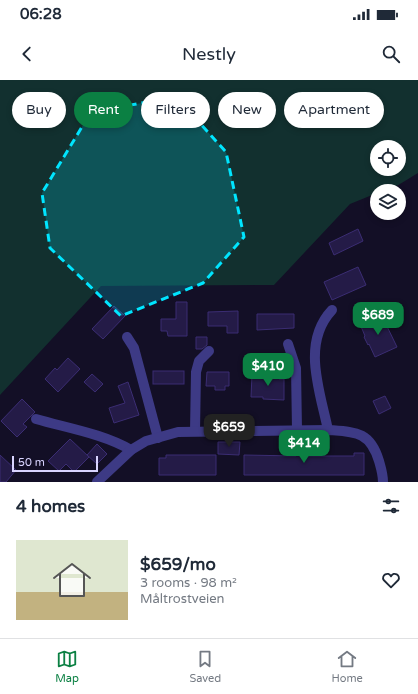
<!DOCTYPE html>
<html lang="en">
<head>
<meta charset="utf-8">
<style>
  :root { --surface:#fff; --page:#f2f2f3; --text:#1f2937; --muted:#747a83; --line:#e0e1e3; --accent:#0b8043 }
  body { margin:0; font-family:"Varela Round",sans-serif; background:var(--page); color:var(--text); height:100vh; display:flex; flex-direction:column; font-size:15px; white-space:nowrap }
  * { box-sizing:border-box; margin:0 }
  p { font-size:13px; color:var(--muted) }
  .icon { flex:none; width:22px; height:22px; fill:none; stroke:currentColor; stroke-width:2; stroke-linecap:round; stroke-linejoin:round }
  .map { position:relative; height:402px; overflow:hidden }
  .panel { display:flex; flex-direction:column; background:var(--surface); flex:1 }
  .panel>* { flex:none }
  .hud { position:absolute; left:12px; top:12px; width:394px; height:36px; display:flex; gap:8px }
  .fabs { position:absolute; left:370px; top:60px; display:grid; gap:8px }
  .fabs a { display:grid; place-items:center; width:36px; height:36px; border-radius:50%; background:var(--surface); box-shadow:0 2px 6px #0003; font-size:20px }
  .scale { position:absolute; left:12px; bottom:10px; width:86px; box-sizing:border-box; padding-left:4px; border:2px solid #d9d4ff; border-top:0; font-size:11px; line-height:14px; white-space:nowrap; color:#d9d4ff; -webkit-text-stroke:3px #130f26; paint-order:stroke }
  .price { position:absolute; translate:-50% -34px; padding:0 9px; border-radius:8px; background:var(--accent); color:#fff; font-size:13px; line-height:26px; filter:drop-shadow(0 1px 2px #0008) }
  .price::after { content:''; position:absolute; left:50%; top:24px; width:12px; height:9px; margin-left:-6px; background:inherit; clip-path:polygon(0 0,100% 0,50% 100%) }
  .price.selected { background:#222; color:#fff }
  ul { padding:0; list-style:none }
  li { display:flex; align-items:center; gap:12px; height:100px; padding:0 16px }
  li span { display:grid; place-items:center; flex:none; width:112px; height:80px; border-radius:0px; color:#555 }
  li>.icon { margin-inline-start:auto }
  span .icon { width:48px; height:48px; fill:#fffc; stroke-width:1 }
  li b { font-size:17px }
  h2 { display:flex; justify-content:space-between; align-items:center; height:48px; padding:0 16px; font-size:17px }
  .pill { padding:0 14px; border-radius:18px; background:var(--surface); box-shadow:0 2px 6px #0003; font-size:14px; line-height:36px }
  .pill.selected { background:var(--accent); color:#fff }
  .status { display:flex; justify-content:space-between; align-items:center; height:28px; padding:0 20px; background:var(--surface); direction:ltr }
  .status svg { height:11px; fill:currentColor }
  header { display:flex; justify-content:space-between; align-items:center; height:52px; padding:0 16px; background:var(--surface); font-size:18px; font-weight:600 }
  .tabs { display:flex; justify-content:space-around; align-items:center; height:56px; border-top:1px solid var(--line); background:var(--surface); font-size:11px; color:var(--muted) }
  .tabs a { display:grid; justify-items:center; gap:2px }
  .tabs .selected { color:var(--accent) }
  .map>svg:first-child { display:block }
  .green { fill:#12302f; fill-rule:evenodd }
  .building { fill:#241b47; stroke:#3b2d73 }
  .lines { fill:none; stroke-linecap:round; stroke-linejoin:round }
  .minor { stroke:#3d3a85; stroke-width:10 }
  .marked { fill:#00e5ff; fill-opacity:0.2; stroke:#00e5ff; stroke-width:3; stroke-dasharray:8 5; stroke-linejoin:round }
</style>
</head>
<body>
<div class="status"><b>06:28</b><svg viewBox="0 0 49 12"><path d="M0 12V9h3v3zM5 12V6h3v6zM10 12V3h3v9zM15 12V0h3v12zM26 1h20v11H26zM47 4h2v5h-2z"/></svg></div>
<header><svg class="icon" aria-label="back" viewBox="0 0 24 24"><path d="M15 5l-7 7 7 7"/></svg>Nestly<svg class="icon" aria-label="search" viewBox="0 0 24 24"><circle cx="10" cy="10" r="6"/><path d="M15 15l6 6"/></svg></header>
<div class="map">
<svg width="418" height="402" viewBox="0 0 418 402">
  <rect width="100%" height="100%" fill="#130f26"/>
  <path class="green" d="M0,0H418V93C406,100 392,111 377,111V113L350,124L274,205L101,206L0,315ZM377,67H399V89H377Z"/>
  <g class="building">
    <polygon points="358,149 363,161 334,175 329,163"/>
    <polygon points="358,187 366,205 332,220 324,202"/>
    <polygon points="176,222 187,222 187,256 168,256 167,251 161,251 161,239 176,239"/>
    <polygon points="114,226 125,236 103,259 92,249"/>
    <polygon points="238,231 238,253 227,253 227,246 208,246 208,232"/>
    <polygon points="257,234 294,234 294,248 257,250"/>
    <polygon points="381,234 397,267 375,277 369,264 368,265 364,257 365,256 360,244"/>
    <polygon points="196,257 207,257 207,265 202,269 196,269"/>
    <polygon points="68,278 80,289 58,312 45,299 55,288 57,290"/>
    <rect x="153" y="291" width="31" height="13"/>
    <polygon points="207,292 229,292 229,306 225,306 225,310 215,310 215,306 206,306"/>
    <polygon points="92,294 103,304 95,312 84,302"/>
    <polygon points="252,295 279,295 279,299 284,299 284,320 263,319 263,317 251,317"/>
    <polygon points="128,302 139,335 114,343 109,328 125,323 118,306"/>
    <polygon points="385,316 391,328 379,334 373,321"/>
    <polygon points="22,319 35,332 23,344 27,347 17,357 1,341"/>
    <polygon points="70,359 89,377 74,392 66,384 59,391 48,381"/>
    <polygon points="218,362 240,362 239,375 218,374"/>
    <polygon points="97,364 107,374 97,384 87,375"/>
    <polygon points="297,364 307,364 307,376 354,376 354,373 364,373 364,395 244,395 244,375 296,376"/>
    <polygon points="0,375 16,390 6,402 0,402"/>
    <polygon points="166,375 216,375 216,395 159,395 159,378 166,378"/>
  </g>
  <g class="lines">
    <g class="minor">
      <polyline points="127,257 134,268 158,358"/>
      <polyline points="288,264 296,288 297,350"/>
      <path d="M36,339C67,348 104,354 131,370"/>
      <path d="M328,350C320,311 301,263 332,230"/>
      <polyline points="195,351 196,292 199,281 209,271"/>
      <path d="M97,402L131,370L146,361L178,352L328,350C355,352 370,351 379,381C381,388 383,394 383,402"/>
    </g>
  </g>
  <path class="marked" d="M176,17L226,72L244,157L203,203L121,236L50,168L42,113L91,32Z"/>
</svg>
<div class="fabs">
<a><svg class="icon" aria-label="locate" viewBox="0 0 24 24"><circle cx="12" cy="12" r="6"/><path d="M12 2v4M12 18v4M2 12h4M18 12h4"/></svg></a>
<a><svg class="icon" aria-label="layers" viewBox="0 0 24 24"><path d="M12 4l9 5-9 5-9-5zM3 14l9 5 9-5"/></svg></a>
</div>
<div class="scale">50 m</div>
<b class="price" style="left:378px;top:256px">$689</b>
<b class="price" style="left:268px;top:307px">$410</b>
<b class="price selected" style="left:229px;top:368px">$659</b>
<b class="price" style="left:304px;top:384px">$414</b>
<div class="hud">
<a class="pill">Buy</a>
<a class="pill selected">Rent</a>
<a class="pill">Filters</a>
<a class="pill">New</a>
<a class="pill">Apartment</a>
</div>
</div>
<section class="panel">
<h2>4 homes<svg class="icon" aria-label="filters" viewBox="0 0 24 24"><path d="M4 7h16M4 17h16"/><circle cx="9" cy="7" r="2"/><circle cx="15" cy="17" r="2"/></svg></h2>
<ul>
<li><span style="background:linear-gradient(#dfe7d0 65%,#c2b280 0)"><svg class="icon" aria-label="home" viewBox="0 0 24 24"><path d="M3 11l9-7 9 7M6 9v11h12V9"/></svg></span><div><b>$659/mo</b><p>3 rooms · 98 m²</p><p>Måltrostveien</p></div><svg class="icon" aria-label="heart" viewBox="0 0 24 24"><path d="M12 20l-8-8c-3-5 5-10 8-4 3-6 11-1 8 4z"/></svg></li>
</ul>
</section>
<nav class="tabs">
<a class="selected"><svg class="icon" aria-label="map" viewBox="0 0 24 24"><path d="M3 6l6-2 6 2 6-2v14l-6 2-6-2-6 2zM9 4v14M15 6v14"/></svg>Map</a>
<a><svg class="icon" aria-label="saved" viewBox="0 0 24 24"><path d="M7 4h10v16l-5-4-5 4z"/></svg>Saved</a>
<a><svg class="icon" aria-label="home" viewBox="0 0 24 24"><path d="M3 11l9-7 9 7M6 9v11h12V9"/></svg>Home</a>
</nav>
</body>
</html>
